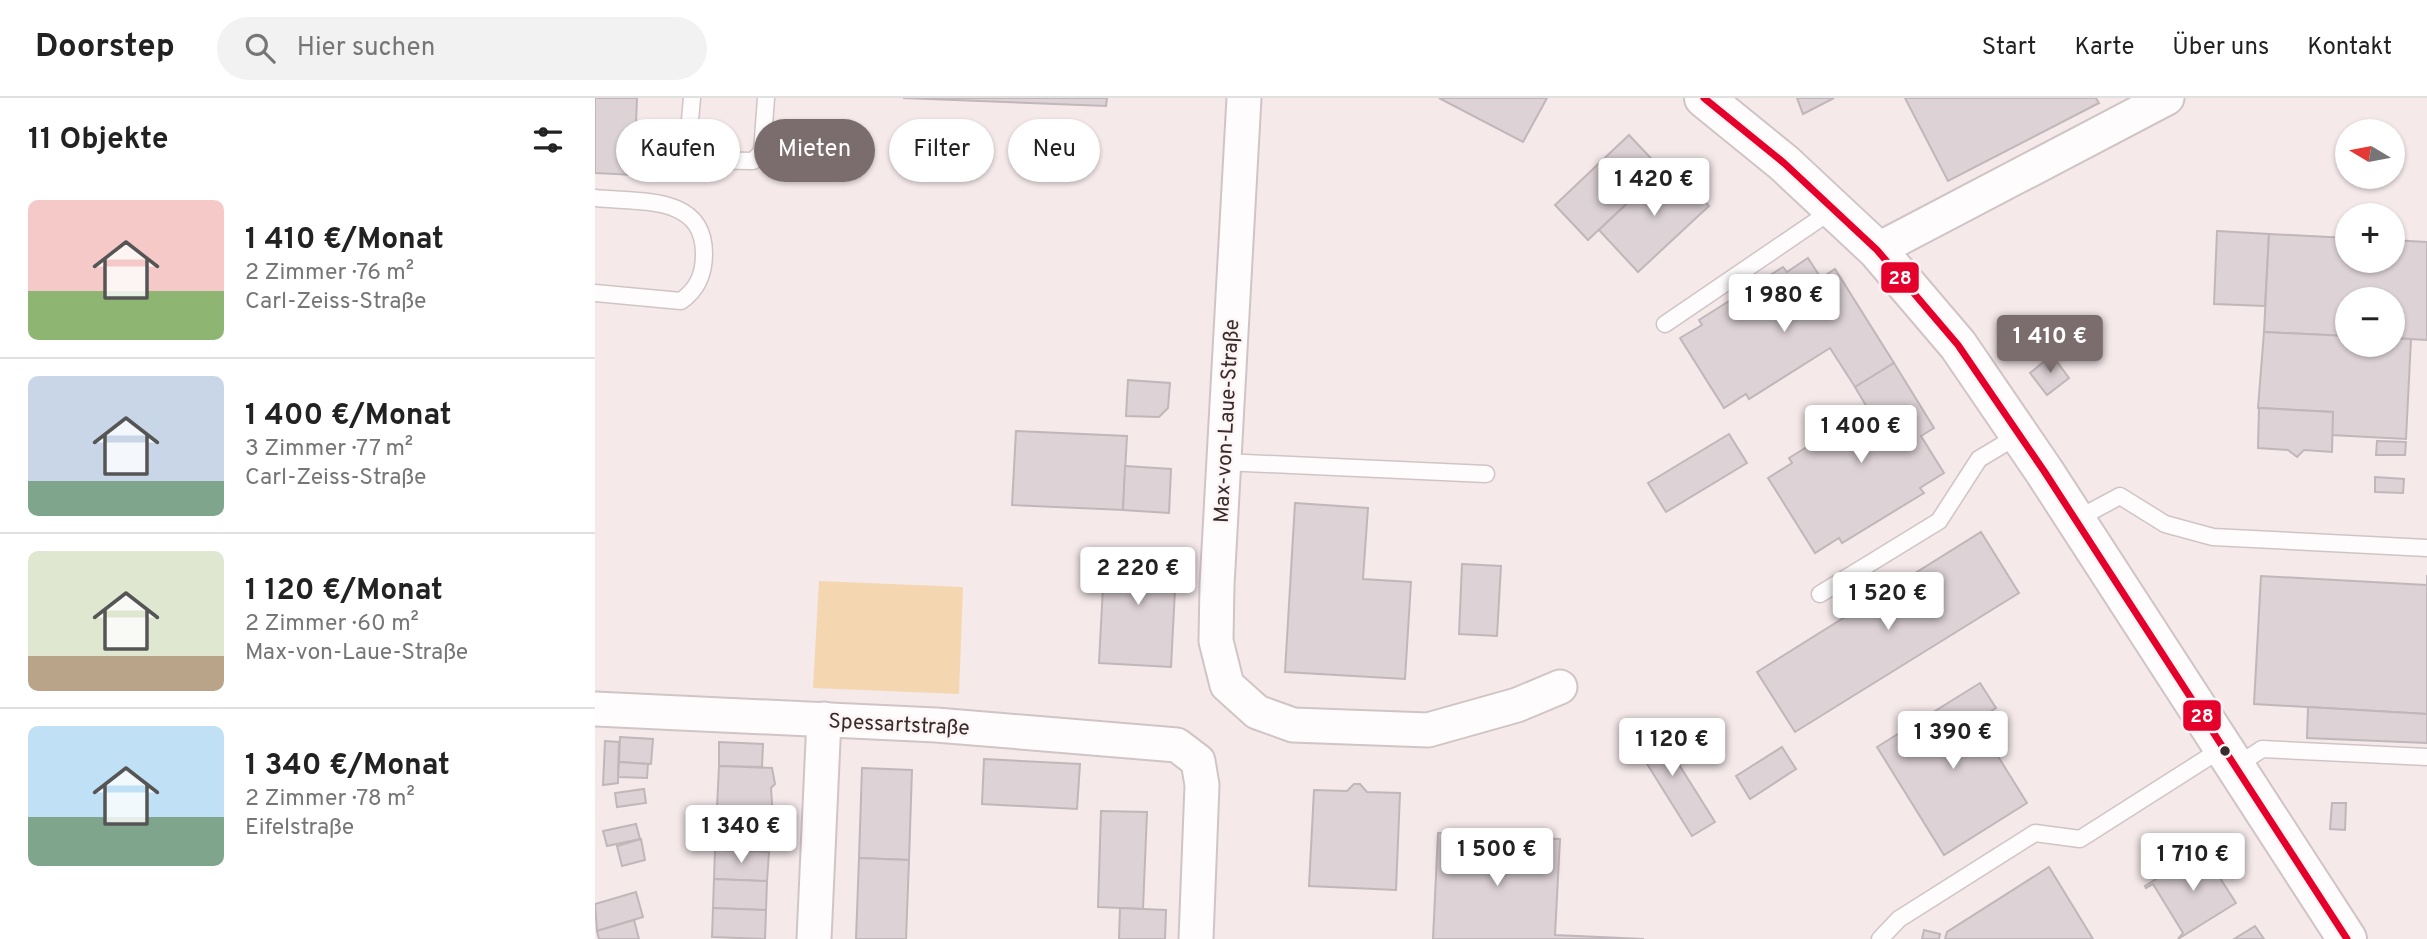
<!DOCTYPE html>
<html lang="de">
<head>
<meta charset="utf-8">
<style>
  :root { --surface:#fff; --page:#f2f2f2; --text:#222; --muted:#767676; --line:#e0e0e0; --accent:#7b6d6e }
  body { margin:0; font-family:Overpass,sans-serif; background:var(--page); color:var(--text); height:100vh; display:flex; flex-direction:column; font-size:26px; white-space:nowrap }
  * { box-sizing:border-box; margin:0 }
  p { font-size:23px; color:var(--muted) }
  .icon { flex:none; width:38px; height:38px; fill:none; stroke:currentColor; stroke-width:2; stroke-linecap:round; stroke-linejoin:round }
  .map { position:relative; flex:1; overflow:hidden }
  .sheet { display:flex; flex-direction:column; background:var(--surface); width:595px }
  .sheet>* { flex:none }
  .hud { position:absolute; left:21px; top:21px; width:665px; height:63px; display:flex; gap:14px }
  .needle { width:46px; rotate:280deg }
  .controls { position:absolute; left:1740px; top:21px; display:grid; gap:14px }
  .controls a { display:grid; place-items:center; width:70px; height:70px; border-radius:50%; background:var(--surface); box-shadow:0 2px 5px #0004; font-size:35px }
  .price { position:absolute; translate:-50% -60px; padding:0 16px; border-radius:7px; background:#fff; color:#222; font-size:23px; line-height:46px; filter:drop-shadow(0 2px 4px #0008) }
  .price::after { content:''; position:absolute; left:50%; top:42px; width:21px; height:16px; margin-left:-10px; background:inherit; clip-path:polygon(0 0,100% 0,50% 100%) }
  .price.current { background:var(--accent); color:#fff }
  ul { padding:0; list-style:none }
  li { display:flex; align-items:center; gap:21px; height:175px; padding:0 28px }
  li+li { border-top:2px solid var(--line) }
  li span { display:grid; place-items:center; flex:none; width:196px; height:140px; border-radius:10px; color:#555 }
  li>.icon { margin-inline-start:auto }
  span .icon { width:84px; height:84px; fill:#fffc; stroke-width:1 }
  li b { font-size:30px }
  h2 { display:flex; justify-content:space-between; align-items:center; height:84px; padding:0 28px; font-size:30px }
  .chip { padding:0 24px; border-radius:32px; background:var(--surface); box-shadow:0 2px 5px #0004; font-size:24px; line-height:63px }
  .chip.current { background:var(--accent); color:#fff }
  header { display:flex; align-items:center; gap:42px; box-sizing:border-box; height:98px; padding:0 35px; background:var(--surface); border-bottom:2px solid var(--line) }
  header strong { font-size:33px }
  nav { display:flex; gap:38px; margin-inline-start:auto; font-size:24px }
  .search { width:490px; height:63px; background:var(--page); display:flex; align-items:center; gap:18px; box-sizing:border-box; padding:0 24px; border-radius:38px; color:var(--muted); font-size:26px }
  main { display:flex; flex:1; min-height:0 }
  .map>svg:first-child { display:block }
  .pitch { fill:#f4d7b1 }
  .building { fill:#ddd2d6; stroke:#c1b6ba; stroke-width:2 }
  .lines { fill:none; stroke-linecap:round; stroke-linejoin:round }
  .service-casing { stroke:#d1c4c6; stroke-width:19 }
  .minor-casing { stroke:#d1c4c6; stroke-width:37 }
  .tertiary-casing { stroke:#d1c4c6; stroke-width:42 }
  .service { stroke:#fefcfc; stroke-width:16 }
  .minor { stroke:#fefcfc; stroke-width:33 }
  .tertiary { stroke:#fefcfc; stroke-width:38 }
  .bus-1-casing { stroke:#fdf5f5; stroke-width:12 }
  .bus-1 { stroke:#e4002b; stroke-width:7 }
  .bus-dot { fill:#392a2b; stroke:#fdf5f5; stroke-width:2.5 }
  .labels { text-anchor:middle; stroke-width:5; stroke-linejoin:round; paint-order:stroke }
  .street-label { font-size:21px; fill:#392a2b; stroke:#fdf5f5 }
  .line-badge { stroke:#fdf5f5; stroke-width:2.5 }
  .badge-label { font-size:19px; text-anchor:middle; font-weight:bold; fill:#fff }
</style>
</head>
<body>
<header>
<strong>Doorstep</strong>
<div class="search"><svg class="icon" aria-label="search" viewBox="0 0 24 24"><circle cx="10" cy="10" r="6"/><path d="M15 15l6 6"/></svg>Hier suchen</div>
<nav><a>Start</a><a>Karte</a><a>Über uns</a><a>Kontakt</a></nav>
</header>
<main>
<section class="sheet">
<h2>11 Objekte<svg class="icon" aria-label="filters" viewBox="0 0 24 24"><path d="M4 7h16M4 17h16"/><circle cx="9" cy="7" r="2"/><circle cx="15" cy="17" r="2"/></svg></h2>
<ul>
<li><span style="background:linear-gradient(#f6c9c9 65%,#8fb573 0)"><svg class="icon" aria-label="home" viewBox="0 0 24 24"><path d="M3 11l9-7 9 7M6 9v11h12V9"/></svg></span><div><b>1 410 €/Monat</b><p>2 Zimmer · 76 m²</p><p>Carl-Zeiss-Straße</p></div></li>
<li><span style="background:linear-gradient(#c9d6e8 75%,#7fa58c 0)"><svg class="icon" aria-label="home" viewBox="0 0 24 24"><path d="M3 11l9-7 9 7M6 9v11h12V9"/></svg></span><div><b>1 400 €/Monat</b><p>3 Zimmer · 77 m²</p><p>Carl-Zeiss-Straße</p></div></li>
<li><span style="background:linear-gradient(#dfe7d0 75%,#b9a48a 0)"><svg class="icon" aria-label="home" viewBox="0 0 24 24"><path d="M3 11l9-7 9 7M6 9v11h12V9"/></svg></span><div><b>1 120 €/Monat</b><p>2 Zimmer · 60 m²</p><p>Max-von-Laue-Straße</p></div></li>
<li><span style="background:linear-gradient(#bfe0f5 65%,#7fa58c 0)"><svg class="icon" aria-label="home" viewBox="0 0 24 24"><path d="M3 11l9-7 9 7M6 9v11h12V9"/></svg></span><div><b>1 340 €/Monat</b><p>2 Zimmer · 78 m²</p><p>Eifelstraße</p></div></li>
</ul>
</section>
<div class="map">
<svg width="1832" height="841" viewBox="0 0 1832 841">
  <rect width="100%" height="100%" fill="#f5e9ea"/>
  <polygon class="pitch" points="224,483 368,489 364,596 218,590"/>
  <g class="building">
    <polygon points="0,0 42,0 39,77 0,75"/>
    <polygon points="308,0 512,0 511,8"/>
    <polygon points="844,0 952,0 928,44"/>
    <polygon points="1202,0 1239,0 1208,16"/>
    <polygon points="1310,0 1501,0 1504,5 1353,83"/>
    <polygon points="1034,37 1067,72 993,142 960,107"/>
    <polygon points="1074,66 1114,108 1043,174 1004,132"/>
    <polygon points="1622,133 1674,136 1670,208 1619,206"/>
    <polygon points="1674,136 1752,140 1752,163 1797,163 1797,142 1832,144 1832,242 1797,240 1797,201 1752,201 1752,238 1669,234"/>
    <polygon points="1213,160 1226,180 1240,171 1299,265 1260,289 1235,250 1154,301 1151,296 1129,310 1085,240 1107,227 1104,222 1188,169 1192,174"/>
    <polygon points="1669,234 1752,238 1752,247 1797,247 1797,240 1816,241 1811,341 1736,337 1738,314 1663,310"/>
    <polygon points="1457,257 1474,280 1452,297 1435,275"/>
    <polygon points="1299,265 1339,330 1326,338 1349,375 1325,390 1329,395 1247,445 1244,440 1220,455 1173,380 1197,365 1194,360 1273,311 1260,289"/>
    <polygon points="533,282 575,285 573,310 564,319 531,318"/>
    <polygon points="1664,310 1738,314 1737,354 1709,352 1702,359 1693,352 1663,350"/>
    <polygon points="421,333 532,338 528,412 417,407"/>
    <polygon points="1134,336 1152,365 1071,414 1053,385"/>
    <polygon points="1782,343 1811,344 1810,357 1781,357"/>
    <polygon points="530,368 576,371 574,415 528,412"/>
    <polygon points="1780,379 1809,381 1808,395 1780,394"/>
    <polygon points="700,405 773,410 768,481 816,484 810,581 690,574"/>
    <polygon points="1386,434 1424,495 1200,634 1162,574"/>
    <polygon points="510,450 582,453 576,569 504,565"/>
    <polygon points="867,466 906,468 902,538 864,536"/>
    <polygon points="1832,477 1832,616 1659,606 1666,478 1832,487"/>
    <polygon points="1385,585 1401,610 1381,623 1432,705 1349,757 1282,649"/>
    <polygon points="1713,609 1832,616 1832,645 1712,640"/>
    <polygon points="1056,622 1120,724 1097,738 1034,637"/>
    <polygon points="25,639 58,641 56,666 24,664"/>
    <polygon points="10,643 24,644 23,679 23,685 8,687"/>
    <polygon points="124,644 168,646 167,669 124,668"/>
    <polygon points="1187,649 1201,671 1155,701 1141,678"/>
    <polygon points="389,661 485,666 482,711 387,706"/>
    <polygon points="24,664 53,666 52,680 23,679"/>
    <polygon points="124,668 177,670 180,686 176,690 178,720 175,720 174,735 178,739 174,754 120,752"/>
    <polygon points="267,670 317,672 314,762 264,760"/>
    <polygon points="759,686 765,686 772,694 805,695 801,792 714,788 719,692 752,693"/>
    <polygon points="49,691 51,705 22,709 20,695"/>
    <polygon points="1737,705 1751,705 1750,732 1735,731"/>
    <polygon points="506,713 552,714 548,811 503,809"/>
    <polygon points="41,726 45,741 12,748 8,733"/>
    <polygon points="843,735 903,738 903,744 914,744 914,739 965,741 960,837 1049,841 838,841"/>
    <polygon points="46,741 50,762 27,768 22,748"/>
    <polygon points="120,752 174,754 172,783 119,781"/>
    <polygon points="1607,752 1641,805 1583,841 1588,835 1558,786 1551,790 1550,788"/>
    <polygon points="264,760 314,762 311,841 261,841"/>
    <polygon points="1454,769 1498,841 1350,841 1352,834"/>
    <polygon points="119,781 172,783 171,812 118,810"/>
    <polygon points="41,794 48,819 2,833 0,806"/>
    <polygon points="118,810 171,812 170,841 117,839"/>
    <polygon points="525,810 571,812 570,841 524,841"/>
    <polygon points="39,822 44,841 4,841 2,833"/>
    <polygon points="1660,828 1669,841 1639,841"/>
    <polygon points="1329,832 1345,836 1344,841 1327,841"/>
  </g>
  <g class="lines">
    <g class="service-casing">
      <g id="service">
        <polyline points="97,0 92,54 98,62 158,63 167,54 171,0"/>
        <path d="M0,100C45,105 109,96 109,156C109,176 103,191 86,203L0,195"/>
        <polyline points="1070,226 1239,111"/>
        <polyline points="629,364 891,376"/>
        <polyline points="1480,422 1525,398 1570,426 1618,439 1832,450"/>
        <polyline points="1225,496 1344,423 1384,361 1424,337"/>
        <polyline points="1640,669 1667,651 1832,659"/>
        <polyline points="1285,841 1304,821 1440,735 1485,741 1628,650"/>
      </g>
    </g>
    <g class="minor-casing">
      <g id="minor">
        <polyline points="649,0 622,487 621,543 632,587 662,614 698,627 833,632 922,607 965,589"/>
        <polyline points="1282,152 1572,0"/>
        <polyline points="0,611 341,627 582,647 603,663 607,687 601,841"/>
        <polyline points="219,841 229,621"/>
      </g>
    </g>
    <g class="tertiary-casing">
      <polyline id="tertiary" points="1109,0 1189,65 1282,152 1363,247 1449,373 1752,841"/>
    </g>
    <use href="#service" class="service"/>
    <use href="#minor" class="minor"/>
    <use href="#tertiary" class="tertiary"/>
    <g class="bus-1-casing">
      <polyline id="bus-1" points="1109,0 1189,65 1282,152 1363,247 1449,373 1752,841"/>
    </g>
    <use href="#bus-1" class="bus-1"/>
  </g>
  <circle class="bus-dot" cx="1630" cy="653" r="6"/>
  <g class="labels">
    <g class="street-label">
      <text transform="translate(631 323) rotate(-87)" y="7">Max-von-Laue-Straße</text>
      <text transform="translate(304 626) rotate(3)" y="7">Spessartstraße</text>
    </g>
  </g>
  <g class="line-badge">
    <rect x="1285" y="163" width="40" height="33" rx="7" fill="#e4002b"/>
    <rect x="1587" y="601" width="40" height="33" rx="7" fill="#e4002b"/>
  </g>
  <g class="badge-label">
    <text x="1305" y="186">28</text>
    <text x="1607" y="624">28</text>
  </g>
</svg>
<div class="controls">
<a><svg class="needle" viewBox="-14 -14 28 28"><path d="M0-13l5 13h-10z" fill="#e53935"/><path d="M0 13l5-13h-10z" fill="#767676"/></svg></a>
<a>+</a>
<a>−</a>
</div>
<b class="price" style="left:1059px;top:120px">1 420 €</b>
<b class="price" style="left:1189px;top:236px">1 980 €</b>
<b class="price current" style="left:1455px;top:277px">1 410 €</b>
<b class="price" style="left:1266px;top:367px">1 400 €</b>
<b class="price" style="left:543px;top:509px">2 220 €</b>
<b class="price" style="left:1293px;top:534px">1 520 €</b>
<b class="price" style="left:1358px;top:673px">1 390 €</b>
<b class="price" style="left:1077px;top:680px">1 120 €</b>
<b class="price" style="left:146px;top:767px">1 340 €</b>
<b class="price" style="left:902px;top:790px">1 500 €</b>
<b class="price" style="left:1598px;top:795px">1 710 €</b>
<div class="hud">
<a class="chip">Kaufen</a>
<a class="chip current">Mieten</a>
<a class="chip">Filter</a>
<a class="chip">Neu</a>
</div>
</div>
</main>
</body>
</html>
